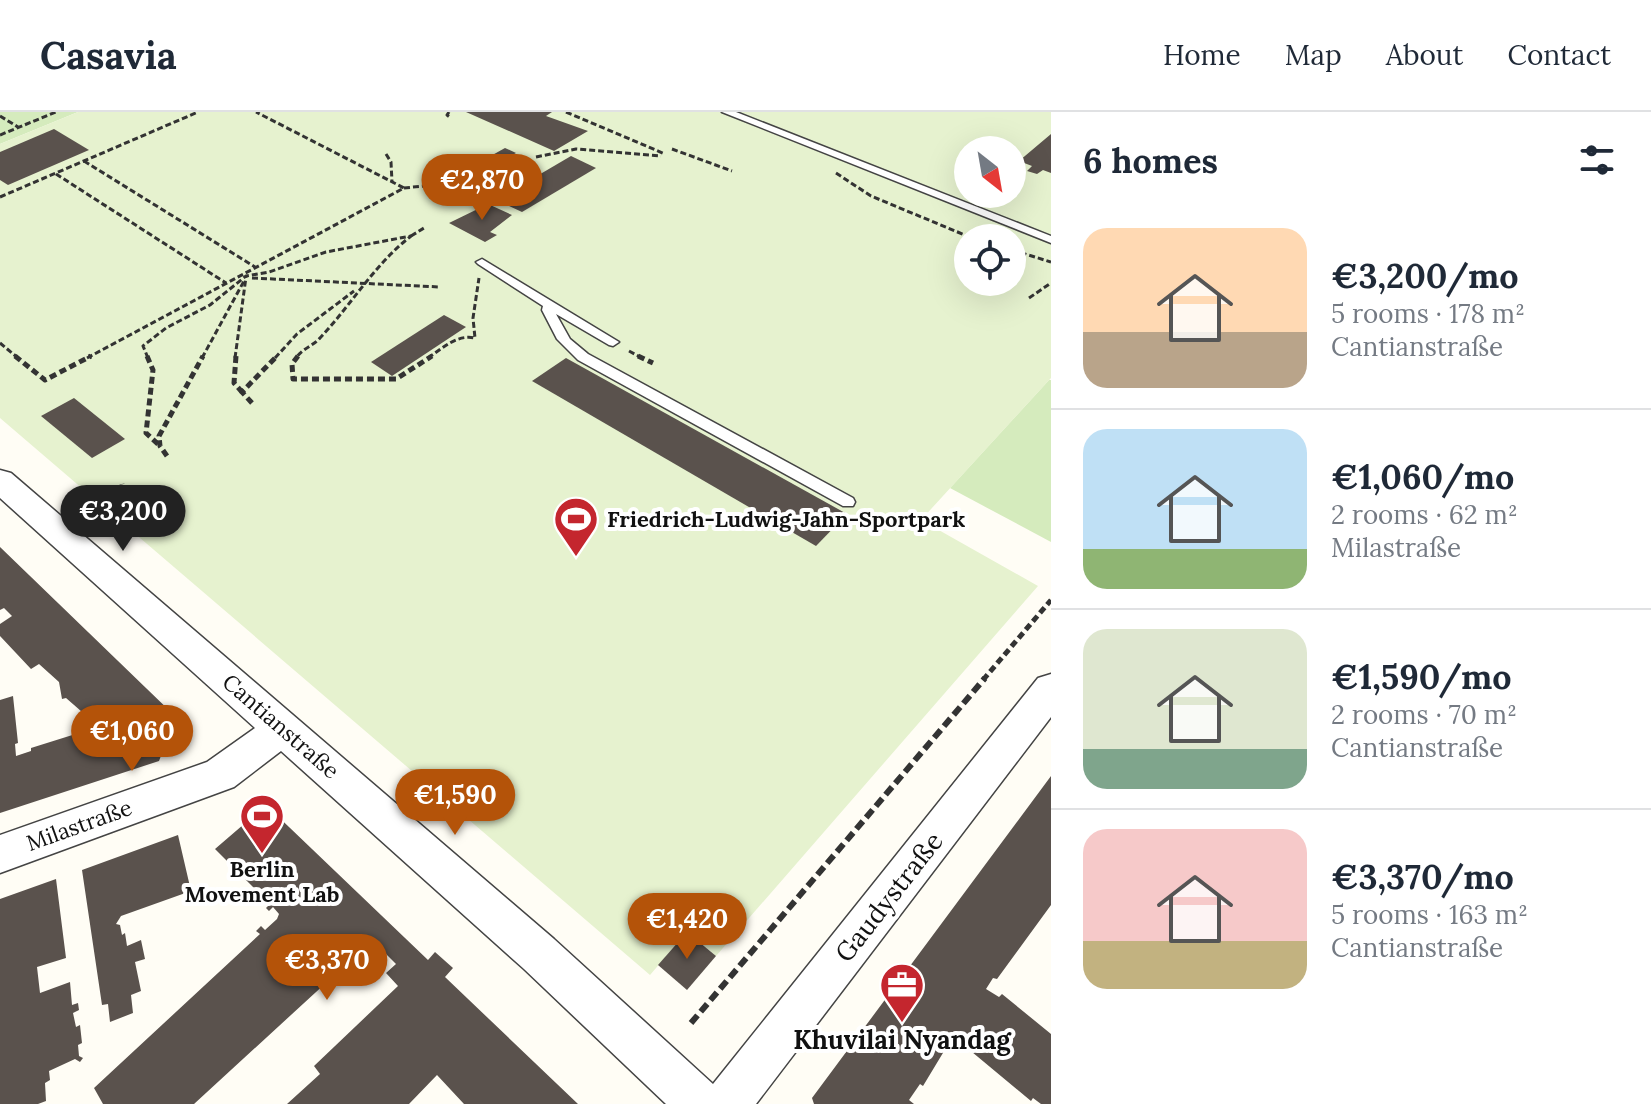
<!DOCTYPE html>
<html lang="en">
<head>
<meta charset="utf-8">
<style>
  :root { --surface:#fff; --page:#f2f2f3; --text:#1f2937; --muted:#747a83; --line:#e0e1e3; --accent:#b45309 }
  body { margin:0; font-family:Lora,serif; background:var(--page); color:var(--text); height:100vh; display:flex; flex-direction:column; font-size:30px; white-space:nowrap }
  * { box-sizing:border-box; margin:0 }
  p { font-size:26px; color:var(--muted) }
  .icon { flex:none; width:44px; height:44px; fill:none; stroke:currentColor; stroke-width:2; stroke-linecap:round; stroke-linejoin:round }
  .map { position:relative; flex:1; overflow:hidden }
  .sheet { display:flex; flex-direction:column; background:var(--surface); width:600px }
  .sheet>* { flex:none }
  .needle { width:52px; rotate:149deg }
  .tools { position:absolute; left:954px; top:24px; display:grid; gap:16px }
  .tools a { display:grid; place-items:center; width:72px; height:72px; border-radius:50%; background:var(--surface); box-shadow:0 8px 32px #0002; font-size:40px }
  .price { position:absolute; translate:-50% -68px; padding:0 18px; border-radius:28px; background:var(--accent); color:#fff; font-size:26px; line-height:52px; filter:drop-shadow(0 2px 4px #0008) }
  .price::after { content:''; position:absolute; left:50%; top:48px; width:24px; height:18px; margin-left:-12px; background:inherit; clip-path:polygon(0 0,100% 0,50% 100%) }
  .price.on { background:#222; color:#fff }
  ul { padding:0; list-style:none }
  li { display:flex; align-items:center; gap:24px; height:200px; padding:0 32px }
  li+li { border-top:2px solid var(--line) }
  li span { display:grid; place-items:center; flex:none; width:224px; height:160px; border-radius:24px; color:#555 }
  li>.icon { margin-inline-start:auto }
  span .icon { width:96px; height:96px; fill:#fffc; stroke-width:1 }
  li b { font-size:34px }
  h2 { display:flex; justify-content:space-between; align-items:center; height:96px; padding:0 32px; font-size:34px }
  header { display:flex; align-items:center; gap:48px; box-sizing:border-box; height:112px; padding:0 40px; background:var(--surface); border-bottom:2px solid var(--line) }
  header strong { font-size:38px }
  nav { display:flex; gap:44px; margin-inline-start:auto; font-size:28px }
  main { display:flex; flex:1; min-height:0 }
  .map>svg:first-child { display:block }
  .green { fill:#d5ebbd }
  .pitch { fill:#e6f2cf; fill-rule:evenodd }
  .building { fill:#5a524d }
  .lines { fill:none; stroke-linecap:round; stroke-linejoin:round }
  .lane-casing { stroke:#444; stroke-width:3 }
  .street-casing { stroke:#444; stroke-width:3 }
  .path-far2 { stroke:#333; stroke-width:3; stroke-dasharray:6 3; stroke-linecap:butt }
  .path-far1 { stroke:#333; stroke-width:5; stroke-dasharray:7 4; stroke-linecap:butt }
  .path { stroke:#333; stroke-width:6; stroke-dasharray:10 5; stroke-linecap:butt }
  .lane { fill:#fff; fill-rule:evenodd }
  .street { fill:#fff; fill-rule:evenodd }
  .labels { text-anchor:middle; stroke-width:8; stroke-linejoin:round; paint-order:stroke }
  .poi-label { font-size:22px; font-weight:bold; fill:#111; stroke:#fff; text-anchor:start }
  .street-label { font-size:22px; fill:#111; stroke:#fff }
  .near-street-label { font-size:26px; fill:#111; stroke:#fff }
  .near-poi-label { font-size:26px; font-weight:bold; fill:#111; stroke:#fff }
</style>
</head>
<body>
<header>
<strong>Casavia</strong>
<nav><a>Home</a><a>Map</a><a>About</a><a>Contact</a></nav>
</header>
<main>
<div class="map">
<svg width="1051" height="992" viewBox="0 0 1051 992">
  <rect width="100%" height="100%" fill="#fffdf5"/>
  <g class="green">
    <polygon points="0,0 78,0 0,32"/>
    <polygon points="1049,268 1051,268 1051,430 950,376"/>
  </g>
  <path class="pitch" d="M78,0H1051V266L921,408L1038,474L716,844L687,820L650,863L0,306V32ZM968,38H1012V82H968ZM968,126H1012V170H968Z"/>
  <g class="building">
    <polygon points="466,0 552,0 546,4 588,19 554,39"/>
    <polygon points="54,17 89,38 8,73 0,68 0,40"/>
    <polygon points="1051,22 1051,61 1043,58 1037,62 1027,59 1032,54 1019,49"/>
    <polygon points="505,36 516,41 464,71 453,65"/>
    <polygon points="571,44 596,56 522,100 496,88"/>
    <polygon points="488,92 512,103 490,120 497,123 485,130 449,111"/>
    <polygon points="444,203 466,215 392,264 371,250"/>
    <polygon points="566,246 847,402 816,434 532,269"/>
    <polygon points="74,286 125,327 92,346 41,304"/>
    <polygon points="0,435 176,605 159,649 0,701 0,588 13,584 18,631 15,632 16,644 31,639 31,636 82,620 83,622 97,613 66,586 62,587 59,570 39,552 31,557 0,524 0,512 12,504 4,496 0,498"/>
    <polygon points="1051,664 1051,793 997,867 993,866 986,877 999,885 1002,882 1051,922 1051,992 1041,992 1033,986 1031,989 966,935 968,932 955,921 923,974 920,972 909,988 914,992 814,992 812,986"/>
    <polygon points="266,693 428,848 435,840 453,856 445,865 578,992 464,992 437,963 409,992 287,992 320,962 314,954 398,874 386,861 396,852 380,836 365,850 358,842 352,847 194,992 103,992 94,976 260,822 256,819 261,814 265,818 277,807 279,802 273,795 269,799 266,796 270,792 215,737"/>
    <polygon points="178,723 191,779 121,804 116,812 120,813 122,823 125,821 127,834 141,828 145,847 135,850 141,879 131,883 133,901 110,910 108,892 102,893 82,758"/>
    <polygon points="56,767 66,846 37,855 40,881 70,870 72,893 78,891 79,898 73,901 76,915 80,913 82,931 78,933 79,944 83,946 80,950 75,947 49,959 50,968 45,971 46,989 38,992 0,992 0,787"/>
    <polygon points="687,820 716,844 687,878 658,853"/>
  </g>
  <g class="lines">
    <g class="lane-casing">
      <g id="lane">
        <polygon points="722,0 736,0 1051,124 1051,131"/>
        <polygon points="482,147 619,230 613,234 609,233 556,202 570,227 588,242 853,386 855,390 853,394 843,394 578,248 557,227 542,198 543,194 478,152 476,150"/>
      </g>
    </g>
    <g class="street-casing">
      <polygon id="street" points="0,358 11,361 554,827 713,972 1038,566 1051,562 1051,605 756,992 666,992 524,857 281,639 234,675 0,761 0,723 207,650 255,616 0,386"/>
    </g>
    <g class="path-far2">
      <polyline points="449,0 447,3 451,6"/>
      <polyline points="566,0 665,42"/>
      <polyline points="0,4 18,15"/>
      <polyline points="0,23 56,0"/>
      <polyline points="672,37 732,59"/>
      <polyline points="386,42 391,50 392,70"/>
      <polyline points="536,45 576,37 661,44"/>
      <polyline points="84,49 255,155"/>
      <polyline points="836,61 871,84 972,126"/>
      <polyline points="56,62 226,171"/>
      <polyline points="404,76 454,71 472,80"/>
      <polyline points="0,85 198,0"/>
      <polyline points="411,124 424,116"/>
      <polyline points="1012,138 1051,150"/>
      <polyline points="252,166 440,175"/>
      <polyline points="1029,186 1051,171"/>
      <polyline points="0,231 18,246"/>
      <polyline points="629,239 642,246"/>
      <polyline points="87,246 404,76 256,0"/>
      <path d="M148,246L143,234L166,216L210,193L246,164L269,160L326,140L411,124C374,153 352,192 320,226C313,234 303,236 296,246"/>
      <polyline points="202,246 244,169"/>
      <polyline points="235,246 246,165"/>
      <polyline points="275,246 297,222 354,179"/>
      <path d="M428,246C443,236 457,222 475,226L473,206L479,166"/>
    </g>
    <g class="path-far1">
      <polyline points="15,244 45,268 91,244"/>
      <polyline points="147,244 153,258 146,321 160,334"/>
      <polyline points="236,244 234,271 242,280"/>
      <polyline points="298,244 292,252 293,267 396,267 432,244"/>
      <polyline points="638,244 653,251"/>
      <polyline points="252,291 242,280 277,244"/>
      <polyline points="167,344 160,334 159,324 203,244"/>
      <polyline points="103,403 126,389 122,372"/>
      <polyline points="983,568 1051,488"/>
    </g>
    <polyline class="path" points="691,911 985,566"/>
    <use href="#lane" class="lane"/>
    <use href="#street" class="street"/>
  </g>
  <defs>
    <g id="stadium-pin" transform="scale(2.3)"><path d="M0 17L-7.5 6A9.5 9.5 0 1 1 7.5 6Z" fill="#c4262e" stroke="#fff"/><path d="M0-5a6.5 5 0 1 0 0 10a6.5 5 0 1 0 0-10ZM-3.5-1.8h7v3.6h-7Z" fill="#fff"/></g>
    <g id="office-pin" transform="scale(2.3)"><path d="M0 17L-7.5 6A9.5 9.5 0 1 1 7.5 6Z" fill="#c4262e" stroke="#fff"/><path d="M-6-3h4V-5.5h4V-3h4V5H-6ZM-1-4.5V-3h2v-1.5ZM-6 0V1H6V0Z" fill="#fff"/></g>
  </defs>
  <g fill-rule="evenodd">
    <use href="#stadium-pin" x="576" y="407"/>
    <use href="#stadium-pin" x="262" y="704"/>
    <use href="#office-pin" x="902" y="873"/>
  </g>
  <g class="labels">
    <g class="poi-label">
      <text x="607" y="415">Friedrich-Ludwig-Jahn-Sportpark</text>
      <text x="262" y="765" text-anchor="middle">Berlin<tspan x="262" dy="25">Movement Lab</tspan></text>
    </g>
    <g class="street-label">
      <text transform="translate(281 614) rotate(41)" y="8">Cantianstraße</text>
      <text transform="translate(79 713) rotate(-20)" y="8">Milastraße</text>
    </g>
    <g class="near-street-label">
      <text transform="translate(889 785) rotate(-52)" y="9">Gaudystraße</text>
    </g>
    <g class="near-poi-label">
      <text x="902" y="937">Khuvilai Nyandag</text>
    </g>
  </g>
</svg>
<div class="tools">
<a><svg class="needle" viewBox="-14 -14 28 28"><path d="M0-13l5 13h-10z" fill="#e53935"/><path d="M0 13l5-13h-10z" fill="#747a83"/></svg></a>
<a><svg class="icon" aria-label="locate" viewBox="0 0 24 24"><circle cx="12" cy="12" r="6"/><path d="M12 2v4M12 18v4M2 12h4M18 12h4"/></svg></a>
</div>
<b class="price" style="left:482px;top:110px">€2,870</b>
<b class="price on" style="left:123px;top:441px">€3,200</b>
<b class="price" style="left:132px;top:661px">€1,060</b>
<b class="price" style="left:455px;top:725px">€1,590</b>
<b class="price" style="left:687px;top:849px">€1,420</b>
<b class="price" style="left:327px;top:890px">€3,370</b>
</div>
<section class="sheet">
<h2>6 homes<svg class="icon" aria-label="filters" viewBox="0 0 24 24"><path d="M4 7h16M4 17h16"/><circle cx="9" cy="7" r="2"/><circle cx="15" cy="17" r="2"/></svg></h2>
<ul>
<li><span style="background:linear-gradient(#ffd9b3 65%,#b9a48a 0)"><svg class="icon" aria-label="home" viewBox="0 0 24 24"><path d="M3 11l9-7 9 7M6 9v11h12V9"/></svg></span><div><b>€3,200/mo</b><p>5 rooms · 178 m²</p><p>Cantianstraße</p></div></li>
<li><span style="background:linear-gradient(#bfe0f5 75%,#8fb573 0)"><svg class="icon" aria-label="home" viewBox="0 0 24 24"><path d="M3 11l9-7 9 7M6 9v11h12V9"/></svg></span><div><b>€1,060/mo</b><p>2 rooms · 62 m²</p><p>Milastraße</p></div></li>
<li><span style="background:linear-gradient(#dfe7d0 75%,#7fa58c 0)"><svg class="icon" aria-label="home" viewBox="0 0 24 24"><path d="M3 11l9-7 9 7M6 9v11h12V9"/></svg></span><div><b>€1,590/mo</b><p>2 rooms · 70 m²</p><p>Cantianstraße</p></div></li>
<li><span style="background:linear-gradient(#f6c9c9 70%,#c2b280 0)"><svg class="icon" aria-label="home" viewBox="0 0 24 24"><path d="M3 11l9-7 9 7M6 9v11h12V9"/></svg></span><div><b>€3,370/mo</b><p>5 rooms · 163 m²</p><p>Cantianstraße</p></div></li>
</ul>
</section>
</main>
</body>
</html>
